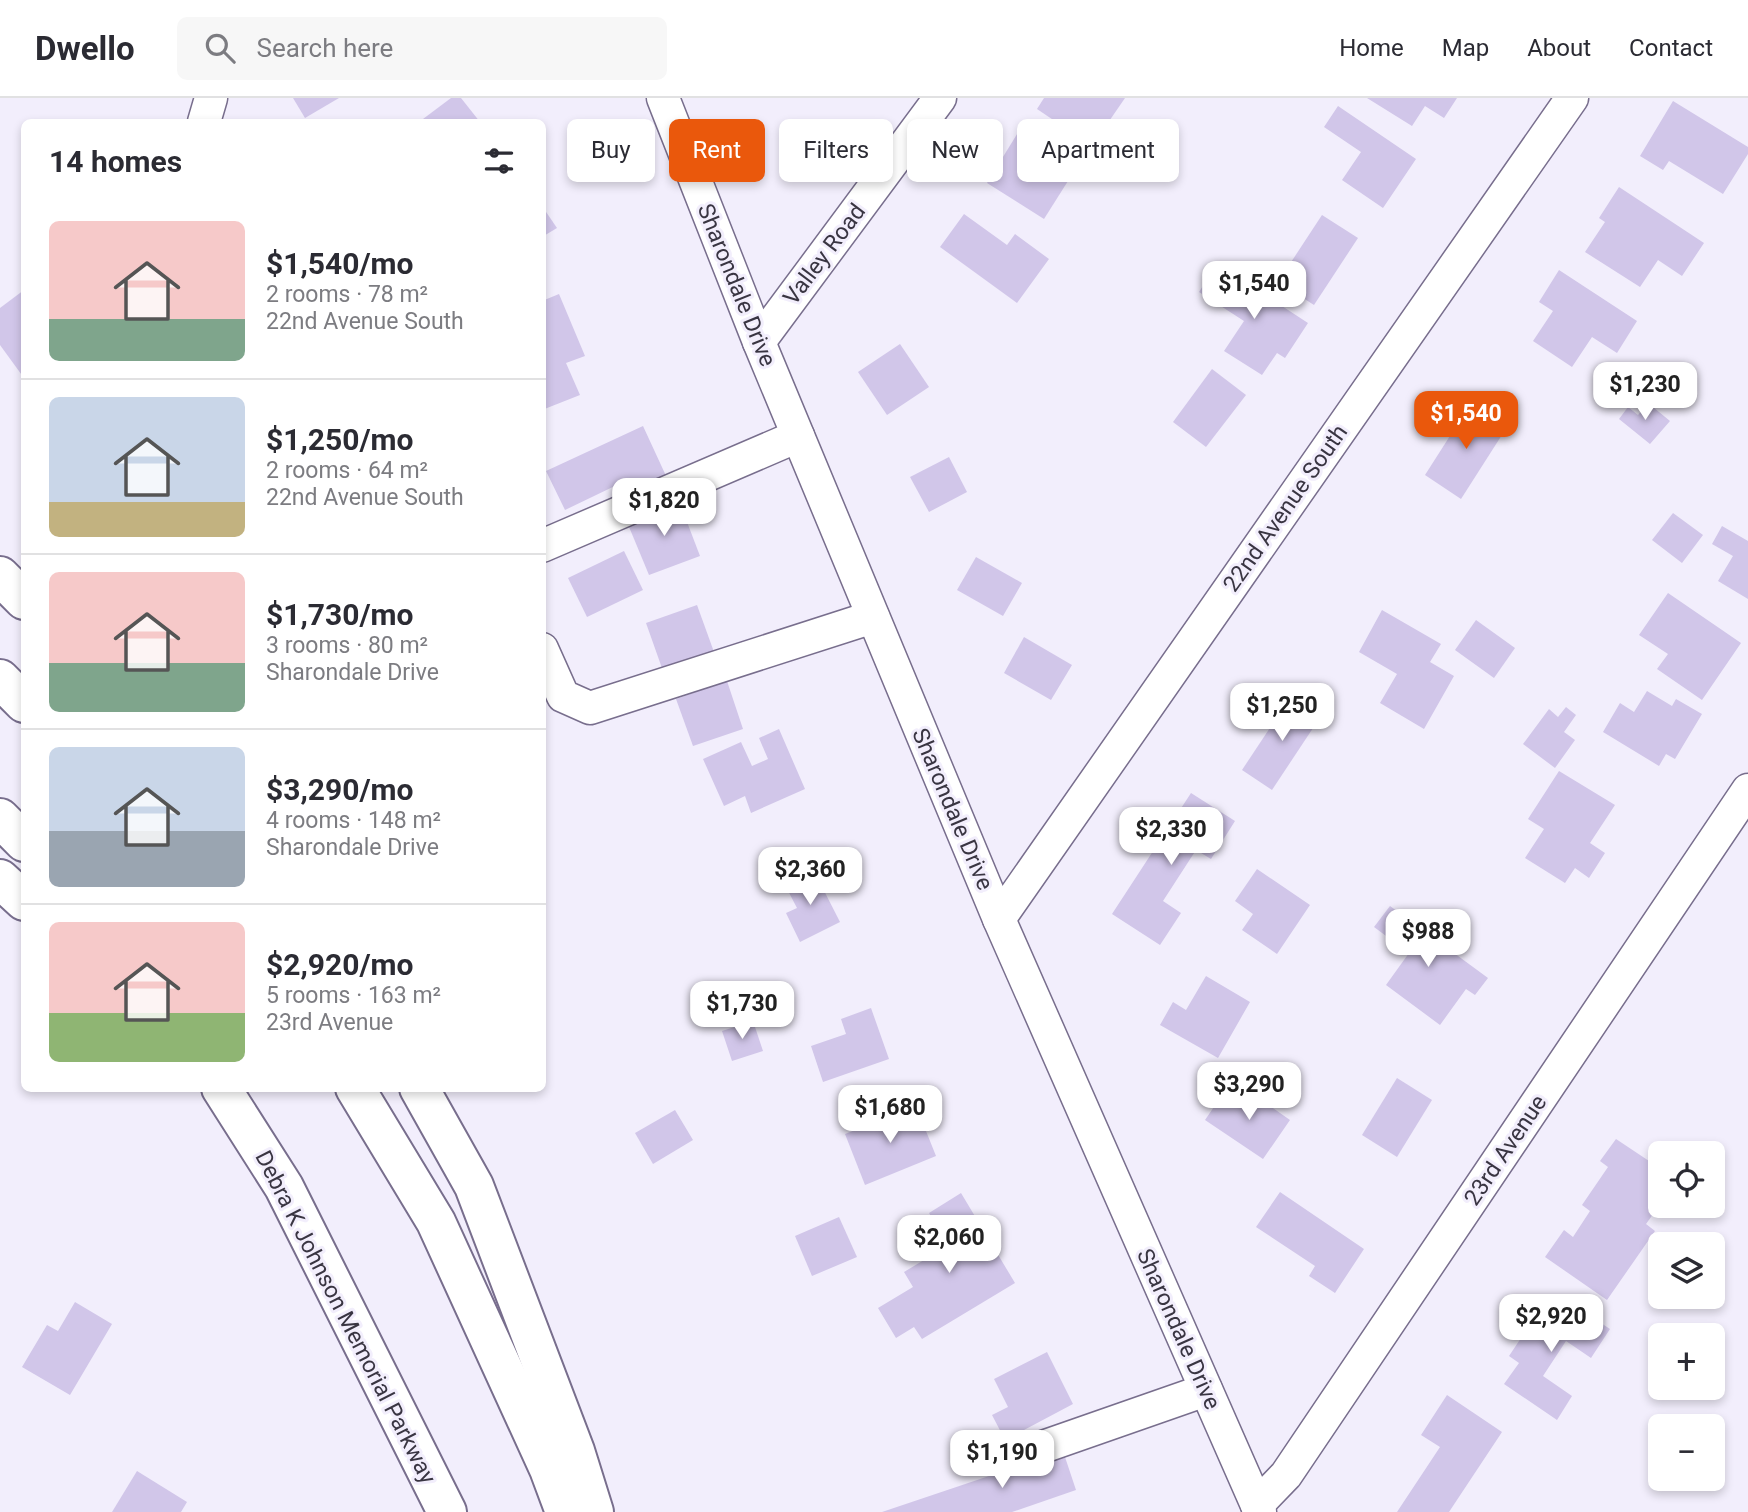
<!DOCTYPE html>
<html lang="en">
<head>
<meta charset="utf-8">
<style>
  :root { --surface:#fff; --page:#f7f7f7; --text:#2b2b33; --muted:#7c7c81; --line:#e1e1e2; --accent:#ea580c }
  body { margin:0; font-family:Roboto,sans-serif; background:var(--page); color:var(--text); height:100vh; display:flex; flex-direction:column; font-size:26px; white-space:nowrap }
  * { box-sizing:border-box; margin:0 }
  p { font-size:23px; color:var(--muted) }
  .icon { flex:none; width:38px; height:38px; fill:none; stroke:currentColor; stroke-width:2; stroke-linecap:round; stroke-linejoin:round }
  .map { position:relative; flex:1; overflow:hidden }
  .details { position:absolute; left:21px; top:21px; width:525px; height:973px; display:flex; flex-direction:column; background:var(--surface); border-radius:10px; box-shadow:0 4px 10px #0003 }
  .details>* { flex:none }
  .top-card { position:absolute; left:567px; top:21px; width:665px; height:63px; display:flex; gap:14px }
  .buttons { position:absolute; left:1648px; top:1043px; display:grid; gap:14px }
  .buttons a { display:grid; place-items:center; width:77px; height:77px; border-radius:10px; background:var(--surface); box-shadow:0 4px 10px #0003; font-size:35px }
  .price { position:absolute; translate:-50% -60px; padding:0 16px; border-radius:14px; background:#fff; color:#222; font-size:23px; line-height:46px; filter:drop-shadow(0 2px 4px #0008) }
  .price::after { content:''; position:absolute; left:50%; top:42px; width:21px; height:16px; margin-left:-10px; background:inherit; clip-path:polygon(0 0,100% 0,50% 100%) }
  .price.on { background:var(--accent); color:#fff }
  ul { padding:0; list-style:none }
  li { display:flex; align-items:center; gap:21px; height:175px; padding:0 28px }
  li+li { border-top:2px solid var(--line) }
  li span { display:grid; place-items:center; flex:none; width:196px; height:140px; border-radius:10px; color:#555 }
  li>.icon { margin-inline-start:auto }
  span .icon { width:84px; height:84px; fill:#fffc; stroke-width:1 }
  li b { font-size:30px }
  h2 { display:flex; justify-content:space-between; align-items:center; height:84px; padding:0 28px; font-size:30px }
  .pill { padding:0 24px; border-radius:10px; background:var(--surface); box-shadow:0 4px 10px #0003; font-size:24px; line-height:63px }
  .pill.on { background:var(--accent); color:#fff }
  header { display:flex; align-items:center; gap:42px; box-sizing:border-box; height:98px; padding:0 35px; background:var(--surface); border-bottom:2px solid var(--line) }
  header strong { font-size:33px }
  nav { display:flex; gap:38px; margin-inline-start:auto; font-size:24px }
  .search { width:490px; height:63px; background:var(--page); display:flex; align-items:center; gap:18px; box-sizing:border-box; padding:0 24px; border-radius:10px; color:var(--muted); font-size:26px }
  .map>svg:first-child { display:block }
  .building { fill:#d1c6e9 }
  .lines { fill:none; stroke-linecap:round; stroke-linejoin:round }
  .minor-casing { stroke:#786e8d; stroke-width:35 }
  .highway-casing { stroke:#786e8d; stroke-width:42 }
  .minor { stroke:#fff; stroke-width:32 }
  .highway { stroke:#fff; stroke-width:38 }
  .labels { text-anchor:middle; stroke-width:6; stroke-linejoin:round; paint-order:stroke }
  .street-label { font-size:23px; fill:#393542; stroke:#f2eefc }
</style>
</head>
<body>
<header>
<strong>Dwello</strong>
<div class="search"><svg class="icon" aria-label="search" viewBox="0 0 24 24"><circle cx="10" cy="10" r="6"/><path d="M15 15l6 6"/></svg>Search here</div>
<nav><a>Home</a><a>Map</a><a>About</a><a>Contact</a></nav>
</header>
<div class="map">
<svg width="1748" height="1414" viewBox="0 0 1748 1414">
  <rect width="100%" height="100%" fill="#f2eefc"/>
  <g class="building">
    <polygon points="293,0 339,0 305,20"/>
    <polygon points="451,0 461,0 480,24 419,24"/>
    <polygon points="1044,0 1125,0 1092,48 1037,11"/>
    <polygon points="1367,0 1457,0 1444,20 1425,8 1412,28"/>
    <polygon points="1673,3 1748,49 1748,56 1723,96 1669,63 1663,72 1640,58"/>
    <polygon points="1338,8 1416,61 1383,110 1342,82 1361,54 1324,29"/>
    <polygon points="1022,28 1080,64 1044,121 987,85"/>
    <polygon points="1619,89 1704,145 1682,178 1658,162 1640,189 1585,154 1605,124 1599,120"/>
    <polygon points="542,108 557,130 542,139"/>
    <polygon points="964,116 1007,147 1015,136 1049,161 1017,205 940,149"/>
    <polygon points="1322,117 1358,140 1314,207 1278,184"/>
    <polygon points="1217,166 1308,225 1285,260 1277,255 1262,277 1224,253 1244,223 1199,194"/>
    <polygon points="1559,172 1637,223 1617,255 1592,239 1572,269 1533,243 1553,213 1539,204"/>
    <polygon points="24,192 24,280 0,247 0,210"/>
    <polygon points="559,196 585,258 566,265 580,297 542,312 542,203"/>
    <polygon points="900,246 929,289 887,317 858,274"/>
    <polygon points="1212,271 1246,297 1206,349 1173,324"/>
    <polygon points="1471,305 1507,329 1461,401 1425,377"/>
    <polygon points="1648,305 1670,323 1650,346 1619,321 1628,309 1638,317"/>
    <polygon points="643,328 667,380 625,399 619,386 565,412 546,373"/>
    <polygon points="949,359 967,394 929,414 910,379"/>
    <polygon points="679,403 700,458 649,477 627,424"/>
    <polygon points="1673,415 1703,437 1682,465 1652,442"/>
    <polygon points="1722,428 1748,443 1748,501 1718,483 1733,458 1712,446"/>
    <polygon points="624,453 643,492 587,519 568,480"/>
    <polygon points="976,459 1022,485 1003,518 957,492"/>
    <polygon points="1668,495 1741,545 1702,602 1657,571 1668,556 1639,537"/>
    <polygon points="697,507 714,554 663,573 646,525"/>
    <polygon points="1382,512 1441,546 1430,564 1454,578 1424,631 1380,605 1397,576 1359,554"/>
    <polygon points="1476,522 1515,550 1494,580 1455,552"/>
    <polygon points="1024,539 1072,567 1051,602 1004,575"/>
    <polygon points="727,583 743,631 693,648 676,601"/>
    <polygon points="1647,593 1672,608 1676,601 1702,616 1675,661 1666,656 1659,668 1603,634 1620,605 1634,614"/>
    <polygon points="1291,598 1321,618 1272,692 1242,672"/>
    <polygon points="1566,609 1576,617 1564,634 1575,642 1555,670 1523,646 1549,611 1558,619"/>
    <polygon points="779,631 805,691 751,715 745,698 724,708 703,661 741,644 752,668 768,661 759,640"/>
    <polygon points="1559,673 1615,707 1590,745 1605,755 1589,780 1575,770 1565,785 1525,760 1544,731 1528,721"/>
    <polygon points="1191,695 1235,723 1211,761 1196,752 1163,803 1181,815 1160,847 1112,816"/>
    <polygon points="1257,771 1310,807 1277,856 1242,832 1253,816 1235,803"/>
    <polygon points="814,773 840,824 800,844 786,815 797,810 785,787"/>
    <polygon points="1390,808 1488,880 1475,897 1466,891 1440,927 1386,887 1409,855 1374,829"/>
    <polygon points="1206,878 1250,904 1218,960 1160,927 1173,904 1186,912"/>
    <polygon points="871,910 889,961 823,984 811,948 846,936 841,921"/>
    <polygon points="753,923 763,953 732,963 722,933"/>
    <polygon points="1397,980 1432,1002 1397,1059 1362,1037"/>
    <polygon points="1241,988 1290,1022 1263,1061 1205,1022 1218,1003 1227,1009"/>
    <polygon points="916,1008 936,1058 865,1087 845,1036"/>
    <polygon points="675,1012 693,1042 653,1066 635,1035"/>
    <polygon points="1616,1041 1661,1071 1661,1105 1646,1126 1655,1133 1607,1202 1545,1159 1564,1132 1573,1139 1590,1113 1582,1107 1608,1069 1600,1063"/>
    <polygon points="1280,1094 1364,1151 1335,1195 1309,1178 1315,1168 1256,1129"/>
    <polygon points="961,1095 1015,1185 922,1241 914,1229 896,1240 878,1210 913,1189 904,1174 949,1147 929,1115"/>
    <polygon points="839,1119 857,1159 812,1178 795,1138"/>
    <polygon points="75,1204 112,1226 70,1297 22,1269 47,1227 58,1233"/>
    <polygon points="1545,1204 1567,1219 1575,1208 1610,1231 1591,1260 1566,1243 1543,1278 1572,1298 1557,1322 1504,1286 1519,1265 1509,1258"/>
    <polygon points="1047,1254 1073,1306 1005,1342 992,1317 1008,1309 994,1281"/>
    <polygon points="1447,1297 1502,1334 1449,1414 1397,1414 1440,1349 1421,1337"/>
    <polygon points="1063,1353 1076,1392 1012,1414 882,1414"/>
    <polygon points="137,1373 187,1404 181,1414 112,1414"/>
  </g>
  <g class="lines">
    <g class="minor-casing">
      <g id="minor">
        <polyline points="663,0 759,244 999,821 1260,1414"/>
        <polyline points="204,24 211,0"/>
        <polyline points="759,244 940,0"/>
        <polyline points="542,448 798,338"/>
        <polyline points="542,551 563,598 590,610 873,519"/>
        <polyline points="999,821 1572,0"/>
        <polyline points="1017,1358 1206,1292"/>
        <polyline points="1257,1407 1286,1377 1748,692"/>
      </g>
    </g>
    <g class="highway-casing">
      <g id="highway">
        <polyline points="0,478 24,502"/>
        <polyline points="0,581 24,605"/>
        <polyline points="0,720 24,744"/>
        <polyline points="0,781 24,803"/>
        <polyline points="221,990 284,1089 447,1414"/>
        <polyline points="355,990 436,1124 549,1371 565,1414"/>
        <polyline points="419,990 474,1088 575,1353 594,1414"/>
      </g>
    </g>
    <use href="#minor" class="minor"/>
    <use href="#highway" class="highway"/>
  </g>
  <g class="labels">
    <g class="street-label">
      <text transform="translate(824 156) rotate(-53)" y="8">Valley Road</text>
      <text transform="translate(737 187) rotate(68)" y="8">Sharondale Drive</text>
      <text transform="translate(1285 410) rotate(-55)" y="8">22nd Avenue South</text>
      <text transform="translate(953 711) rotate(67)" y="8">Sharondale Drive</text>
      <text transform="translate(1505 1052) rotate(-56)" y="8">23rd Avenue</text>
      <text transform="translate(346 1219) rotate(63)" y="8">Debra K Johnson Memorial Parkway</text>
      <text transform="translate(1179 1231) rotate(66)" y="8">Sharondale Drive</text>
    </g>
  </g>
</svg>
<div class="buttons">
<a><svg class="icon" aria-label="locate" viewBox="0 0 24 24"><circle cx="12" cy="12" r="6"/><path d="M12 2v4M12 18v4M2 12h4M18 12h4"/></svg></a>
<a><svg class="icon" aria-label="layers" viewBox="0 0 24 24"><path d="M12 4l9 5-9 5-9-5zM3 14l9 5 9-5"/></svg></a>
<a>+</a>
<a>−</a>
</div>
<b class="price" style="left:1254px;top:223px">$1,540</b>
<b class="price" style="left:1645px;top:324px">$1,230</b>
<b class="price on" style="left:1466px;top:353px">$1,540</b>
<b class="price" style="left:664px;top:440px">$1,820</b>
<b class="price" style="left:1282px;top:645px">$1,250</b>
<b class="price" style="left:1171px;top:769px">$2,330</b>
<b class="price" style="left:810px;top:809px">$2,360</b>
<b class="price" style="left:1428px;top:871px">$988</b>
<b class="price" style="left:742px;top:943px">$1,730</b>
<b class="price" style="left:1249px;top:1024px">$3,290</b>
<b class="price" style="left:890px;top:1047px">$1,680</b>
<b class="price" style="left:949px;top:1177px">$2,060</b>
<b class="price" style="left:1551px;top:1256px">$2,920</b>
<b class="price" style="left:1002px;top:1392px">$1,190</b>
<div class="top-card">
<a class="pill">Buy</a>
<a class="pill on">Rent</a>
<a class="pill">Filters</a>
<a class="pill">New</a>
<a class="pill">Apartment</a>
</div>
<section class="details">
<h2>14 homes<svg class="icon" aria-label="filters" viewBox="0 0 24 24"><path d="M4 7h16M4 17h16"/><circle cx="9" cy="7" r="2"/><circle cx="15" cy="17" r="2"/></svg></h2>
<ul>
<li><span style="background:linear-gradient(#f6c9c9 70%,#7fa58c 0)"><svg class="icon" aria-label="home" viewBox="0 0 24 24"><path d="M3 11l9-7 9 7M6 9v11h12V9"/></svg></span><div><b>$1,540/mo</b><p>2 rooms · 78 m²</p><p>22nd Avenue South</p></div></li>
<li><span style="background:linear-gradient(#c9d6e8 75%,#c2b280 0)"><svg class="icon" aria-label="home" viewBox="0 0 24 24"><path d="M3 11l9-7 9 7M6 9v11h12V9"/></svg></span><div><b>$1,250/mo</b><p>2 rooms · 64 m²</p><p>22nd Avenue South</p></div></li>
<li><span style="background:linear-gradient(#f6c9c9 65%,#7fa58c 0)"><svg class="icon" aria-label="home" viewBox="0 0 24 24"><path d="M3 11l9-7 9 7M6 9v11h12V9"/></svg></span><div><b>$1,730/mo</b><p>3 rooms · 80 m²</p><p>Sharondale Drive</p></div></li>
<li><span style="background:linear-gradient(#c9d6e8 60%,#9aa5b1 0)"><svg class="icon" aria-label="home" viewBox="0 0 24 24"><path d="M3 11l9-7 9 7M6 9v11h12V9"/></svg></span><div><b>$3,290/mo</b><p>4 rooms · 148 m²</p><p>Sharondale Drive</p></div></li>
<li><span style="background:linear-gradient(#f6c9c9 65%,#8fb573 0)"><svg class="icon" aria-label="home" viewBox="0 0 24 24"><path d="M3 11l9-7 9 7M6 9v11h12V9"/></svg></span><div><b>$2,920/mo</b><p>5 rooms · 163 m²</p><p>23rd Avenue</p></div></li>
</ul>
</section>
</div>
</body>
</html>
